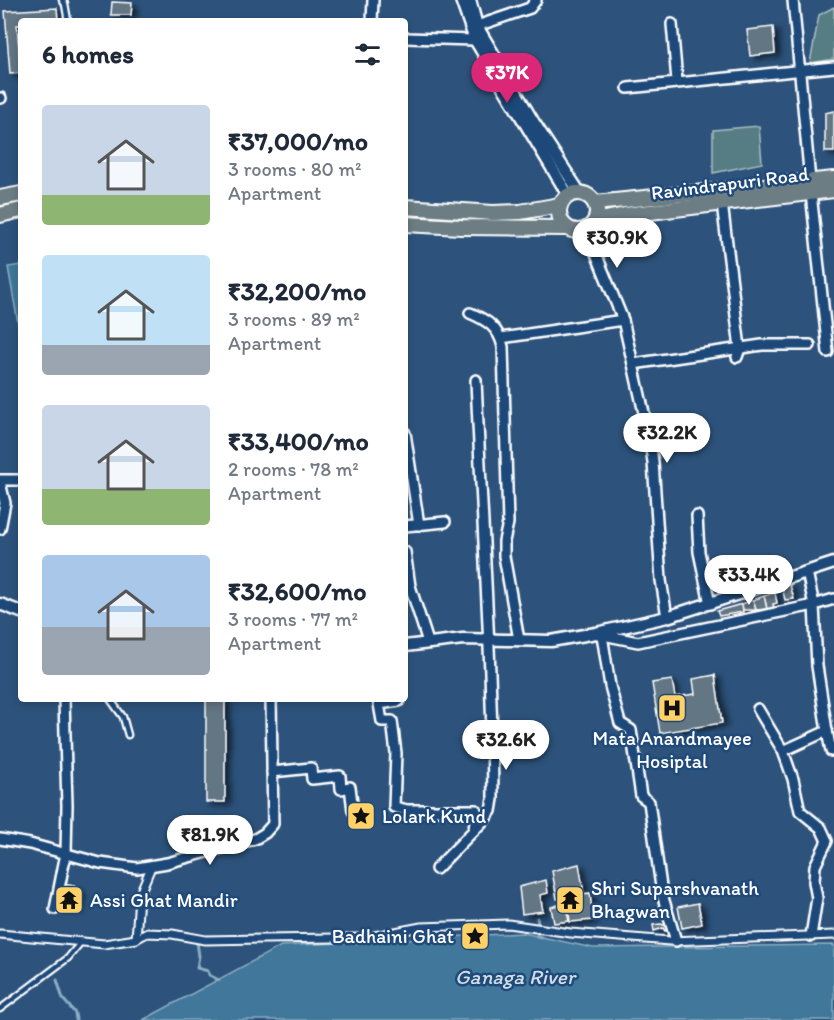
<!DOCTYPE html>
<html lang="en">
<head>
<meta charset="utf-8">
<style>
  :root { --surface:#fff; --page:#f2f2f3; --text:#1f2937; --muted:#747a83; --accent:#db2777 }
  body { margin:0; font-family:Itim,sans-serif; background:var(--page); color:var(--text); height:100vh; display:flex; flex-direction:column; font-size:22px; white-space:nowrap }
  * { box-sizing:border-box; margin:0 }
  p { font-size:20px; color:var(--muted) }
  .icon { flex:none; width:33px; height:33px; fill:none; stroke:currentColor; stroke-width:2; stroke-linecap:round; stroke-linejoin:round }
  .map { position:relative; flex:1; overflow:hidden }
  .panel { position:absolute; left:18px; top:18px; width:390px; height:684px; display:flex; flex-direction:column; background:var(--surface); border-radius:6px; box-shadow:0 3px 9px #0003 }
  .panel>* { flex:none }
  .price { position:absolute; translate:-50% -51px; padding:0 14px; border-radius:21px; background:#fff; color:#222; font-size:20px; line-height:39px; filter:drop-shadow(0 2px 3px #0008) }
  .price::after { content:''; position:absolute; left:50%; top:36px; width:18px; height:14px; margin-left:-9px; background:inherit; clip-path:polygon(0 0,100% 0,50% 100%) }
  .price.current { background:var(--accent); color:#fff }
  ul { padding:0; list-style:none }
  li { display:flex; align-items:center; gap:18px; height:150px; padding:0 24px }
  li span { display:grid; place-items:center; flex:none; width:168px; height:120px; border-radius:6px; color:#555 }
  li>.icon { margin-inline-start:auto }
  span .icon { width:72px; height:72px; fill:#fffc; stroke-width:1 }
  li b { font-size:26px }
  h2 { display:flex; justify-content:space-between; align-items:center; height:72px; padding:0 24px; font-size:26px }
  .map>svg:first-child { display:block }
  .green { fill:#567d83; stroke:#aabec1; stroke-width:1.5 }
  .water { fill:#3f779a; stroke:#8cadc2; stroke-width:1.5 }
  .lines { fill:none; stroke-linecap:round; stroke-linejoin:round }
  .stream { stroke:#8cadc2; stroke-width:3 }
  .building { fill:#647684; stroke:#fff; stroke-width:1.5; filter:url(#shadow) }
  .service-casing { stroke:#fff; stroke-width:9 }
  .pedestrian-casing { stroke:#fff; stroke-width:11 }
  .minor-casing { stroke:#fff; stroke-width:14 }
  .tertiary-casing { stroke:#fff; stroke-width:15 }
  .primary-casing { stroke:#fff; stroke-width:18 }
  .service { stroke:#1f4a7a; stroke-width:4.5 }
  .pedestrian { stroke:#1f4a7a; stroke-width:7 }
  .minor { stroke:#1f4a7a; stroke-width:9 }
  .tertiary { stroke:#1f4a7a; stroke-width:10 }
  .primary { stroke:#6c7e84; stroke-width:14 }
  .labels { text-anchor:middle; stroke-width:5; stroke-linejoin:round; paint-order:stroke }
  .street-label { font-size:20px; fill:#fff; stroke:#1f4a7a }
  .poi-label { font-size:20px; fill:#fff; stroke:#1f4a7a; text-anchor:start }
  .water-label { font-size:21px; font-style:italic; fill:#cfdde6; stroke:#1f4a7a }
</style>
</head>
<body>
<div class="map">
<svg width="834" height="1020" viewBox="0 0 834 1020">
  <defs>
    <filter id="shadow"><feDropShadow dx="5" dy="3" stdDeviation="3" flood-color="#0009"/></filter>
  </defs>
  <rect width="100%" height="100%" fill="#2d537c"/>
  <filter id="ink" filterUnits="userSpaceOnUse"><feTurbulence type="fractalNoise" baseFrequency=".0167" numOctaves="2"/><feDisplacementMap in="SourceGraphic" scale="12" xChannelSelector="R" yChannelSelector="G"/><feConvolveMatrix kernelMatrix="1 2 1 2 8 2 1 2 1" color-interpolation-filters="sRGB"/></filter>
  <g filter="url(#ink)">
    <g class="green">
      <polygon points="834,7 834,59 810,63 819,15"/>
      <polygon points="759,126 762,163 713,173 713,130"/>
    </g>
    <g class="water">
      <polygon points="21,265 21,340 8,267"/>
      <polygon points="523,933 593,948 834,945 834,1020 143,1020 281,946"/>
    </g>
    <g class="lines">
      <g class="stream">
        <polyline points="537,918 539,928 537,936 541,937"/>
        <polyline points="197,942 199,956 197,968 208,971 209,975 219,980"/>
        <polyline points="57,980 63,999 75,1013 76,1020"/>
      </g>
    </g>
    <g class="building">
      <polygon points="112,2 132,3 131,15 111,15"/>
      <polygon points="57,8 58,21 21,21 21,25 17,25 21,73 10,74 5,11"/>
      <polygon points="773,27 775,53 750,56 747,30"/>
      <polygon points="834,111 834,152 825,152 825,113"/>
      <polygon points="790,585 794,599 785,600 782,587"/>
      <polygon points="775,593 777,603 773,604 774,609 767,610 764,596"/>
      <polygon points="764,596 767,609 756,610 753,600"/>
      <polygon points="753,600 756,610 743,610 742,604"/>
      <polygon points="742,604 743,612 719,616 717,611"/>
      <polygon points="715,675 722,723 660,733 652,683 672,680 675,697 695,694 693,679"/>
      <rect x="206" y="699" width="19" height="103"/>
      <polygon points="579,864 584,894 557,899 552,871"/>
      <polygon points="546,880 548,893 540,895 543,911 522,914 519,887"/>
      <polygon points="62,884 75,886 80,892 78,910 57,908"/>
      <polygon points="590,893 593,920 570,922 567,897"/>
      <polygon points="565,903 569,921 554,923 551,907"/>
      <polygon points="698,903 702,924 682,928 678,907"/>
      <polygon points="661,924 666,926 667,930 665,931 663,928 654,931 653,925"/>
    </g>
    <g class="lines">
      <g class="service-casing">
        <g id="service">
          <polyline points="62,0 65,4 68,21"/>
          <polyline points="110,699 123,717 128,735"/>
          <polyline points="0,1009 68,958 81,942"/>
        </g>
      </g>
      <g class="pedestrian-casing">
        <g id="pedestrian">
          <polyline points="0,934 104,944 136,939 147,933 172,934 205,940 336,938 364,938 421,927 508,924 571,933 670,941 834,935"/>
          <polyline points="136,939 139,896 151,867"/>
        </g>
      </g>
      <g class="minor-casing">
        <g id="minor">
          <polyline points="793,0 810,181"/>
          <polyline points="372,21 373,0"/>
          <polyline points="672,24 677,81"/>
          <polyline points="477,26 530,8 536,0"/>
          <polyline points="405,38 475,40"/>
          <polyline points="628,88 834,67"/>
          <polyline points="0,98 1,98"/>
          <polyline points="811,193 828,352"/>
          <polyline points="722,203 740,348 737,357"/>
          <polyline points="586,229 623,320 649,435 653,462 661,580 667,617"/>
          <path d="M470,313C487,320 499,328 503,347L508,523L504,541V556L519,640"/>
          <polyline points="501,338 623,320"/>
          <polyline points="633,364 762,345 810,345"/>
          <polyline points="405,433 419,525"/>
          <polyline points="0,480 21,480"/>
          <polyline points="0,482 5,503 0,529"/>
          <polyline points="697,516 699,552 710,604"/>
          <polyline points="405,526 445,522"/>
          <polyline points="405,552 410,586 428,642"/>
          <polyline points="807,572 814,605 817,666 827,731 783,751 793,779 800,811 821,828 827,841 815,866 814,882 817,898 811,936"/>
          <polyline points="598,634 638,642 814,605 834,599"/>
          <polyline points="602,635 610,686 620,723 631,730 641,796 649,802 662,894 676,941"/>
          <polyline points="400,699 399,701 379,704 382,721 392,721 396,753 394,807 407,810 476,810 474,830"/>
          <polyline points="758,709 783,751"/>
          <polyline points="827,731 831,751 834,750"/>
          <polyline points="272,772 311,768 312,779 340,776 341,789 350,787 353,811"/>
          <polyline points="0,839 30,844 100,863 137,868 167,863 255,839 265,833 273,824 271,699"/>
          <path d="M436,869L485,819L491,811L493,799C492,659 482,520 476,380"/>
          <polyline points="55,909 66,853 67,805 64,699"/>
        </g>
      </g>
      <g class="tertiary-casing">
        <g id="tertiary">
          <polyline points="461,0 475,40 568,195"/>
          <polyline points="470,0 477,26 533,121 580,193"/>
          <polyline points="0,604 21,612"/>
          <polyline points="405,646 463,639 551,641 596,633 667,617 834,563"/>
        </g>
      </g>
      <g class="primary-casing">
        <g id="primary">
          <circle cx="578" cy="212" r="19"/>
          <polyline points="0,198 21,194"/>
          <polyline points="595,203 834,179"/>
          <polyline points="405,207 493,213 520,212 560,205"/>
          <polyline points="0,215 21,210"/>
          <polyline points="595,221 625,215 834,190"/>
          <polyline points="405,224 461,227 567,228"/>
        </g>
      </g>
      <use href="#service" class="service"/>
      <use href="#pedestrian" class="pedestrian"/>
      <use href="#minor" class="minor"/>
      <use href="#tertiary" class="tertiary"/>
      <use href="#primary" class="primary"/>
    </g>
  </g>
  <defs>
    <g id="hospital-square" transform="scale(1.5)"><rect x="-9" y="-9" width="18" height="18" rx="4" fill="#ffd166" stroke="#1f4a7a"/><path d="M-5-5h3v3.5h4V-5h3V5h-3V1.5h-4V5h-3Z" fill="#111"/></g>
    <g id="sight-square" transform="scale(1.5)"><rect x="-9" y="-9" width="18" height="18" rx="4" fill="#ffd166" stroke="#1f4a7a"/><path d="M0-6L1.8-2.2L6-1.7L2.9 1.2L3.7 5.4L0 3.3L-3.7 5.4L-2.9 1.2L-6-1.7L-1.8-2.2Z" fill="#111"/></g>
    <g id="temple-square" transform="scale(1.5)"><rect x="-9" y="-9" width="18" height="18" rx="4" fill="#ffd166" stroke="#1f4a7a"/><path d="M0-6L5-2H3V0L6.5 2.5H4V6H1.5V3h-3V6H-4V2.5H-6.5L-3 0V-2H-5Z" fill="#111"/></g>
  </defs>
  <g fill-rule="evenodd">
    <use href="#hospital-square" x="672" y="708"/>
    <use href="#sight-square" x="361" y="816"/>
    <use href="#temple-square" x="69" y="900"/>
    <use href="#temple-square" x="570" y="900"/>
    <use href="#sight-square" x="475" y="936"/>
  </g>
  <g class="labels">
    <g class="street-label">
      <text transform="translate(730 183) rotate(-7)" y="7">Ravindrapuri Road</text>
    </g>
    <g class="poi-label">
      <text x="672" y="745" text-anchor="middle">Mata Anandmayee<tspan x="672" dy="23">Hosiptal</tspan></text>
      <text x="382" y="823">Lolark Kund</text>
      <text x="591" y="895">Shri Suparshvanath<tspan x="591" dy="23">Bhagwan</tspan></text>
      <text x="90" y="907">Assi Ghat Mandir</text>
      <text x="454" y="943" text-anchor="end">Badhaini Ghat</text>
    </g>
    <g class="water-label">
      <text x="515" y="984">Ganaga River</text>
    </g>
  </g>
</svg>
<b class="price current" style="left:507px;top:104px">₹37K</b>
<b class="price" style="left:617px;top:269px">₹30.9K</b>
<b class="price" style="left:667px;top:464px">₹32.2K</b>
<b class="price" style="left:749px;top:606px">₹33.4K</b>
<b class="price" style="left:506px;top:771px">₹32.6K</b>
<b class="price" style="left:210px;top:866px">₹81.9K</b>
<section class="panel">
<h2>6 homes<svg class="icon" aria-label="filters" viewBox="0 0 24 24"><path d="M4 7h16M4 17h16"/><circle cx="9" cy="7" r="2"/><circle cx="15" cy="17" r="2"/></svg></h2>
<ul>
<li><span style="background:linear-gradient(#c9d6e8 75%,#8fb573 0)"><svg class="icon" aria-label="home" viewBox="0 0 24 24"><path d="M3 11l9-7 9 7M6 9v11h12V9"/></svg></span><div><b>₹37,000/mo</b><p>3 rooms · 80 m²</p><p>Apartment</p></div></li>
<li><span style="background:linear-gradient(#bfe0f5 75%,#9aa5b1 0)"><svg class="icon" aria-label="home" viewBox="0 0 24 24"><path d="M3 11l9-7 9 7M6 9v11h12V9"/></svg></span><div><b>₹32,200/mo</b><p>3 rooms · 89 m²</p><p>Apartment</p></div></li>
<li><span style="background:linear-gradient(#c9d6e8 70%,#8fb573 0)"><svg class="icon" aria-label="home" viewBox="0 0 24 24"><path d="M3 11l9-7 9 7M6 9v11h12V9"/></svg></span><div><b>₹33,400/mo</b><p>2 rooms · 78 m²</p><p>Apartment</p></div></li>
<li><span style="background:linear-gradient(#a9c7e8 60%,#9aa5b1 0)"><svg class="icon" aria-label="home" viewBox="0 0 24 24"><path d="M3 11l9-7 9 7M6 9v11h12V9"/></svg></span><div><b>₹32,600/mo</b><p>3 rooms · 77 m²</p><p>Apartment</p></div></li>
</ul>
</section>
</div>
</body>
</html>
